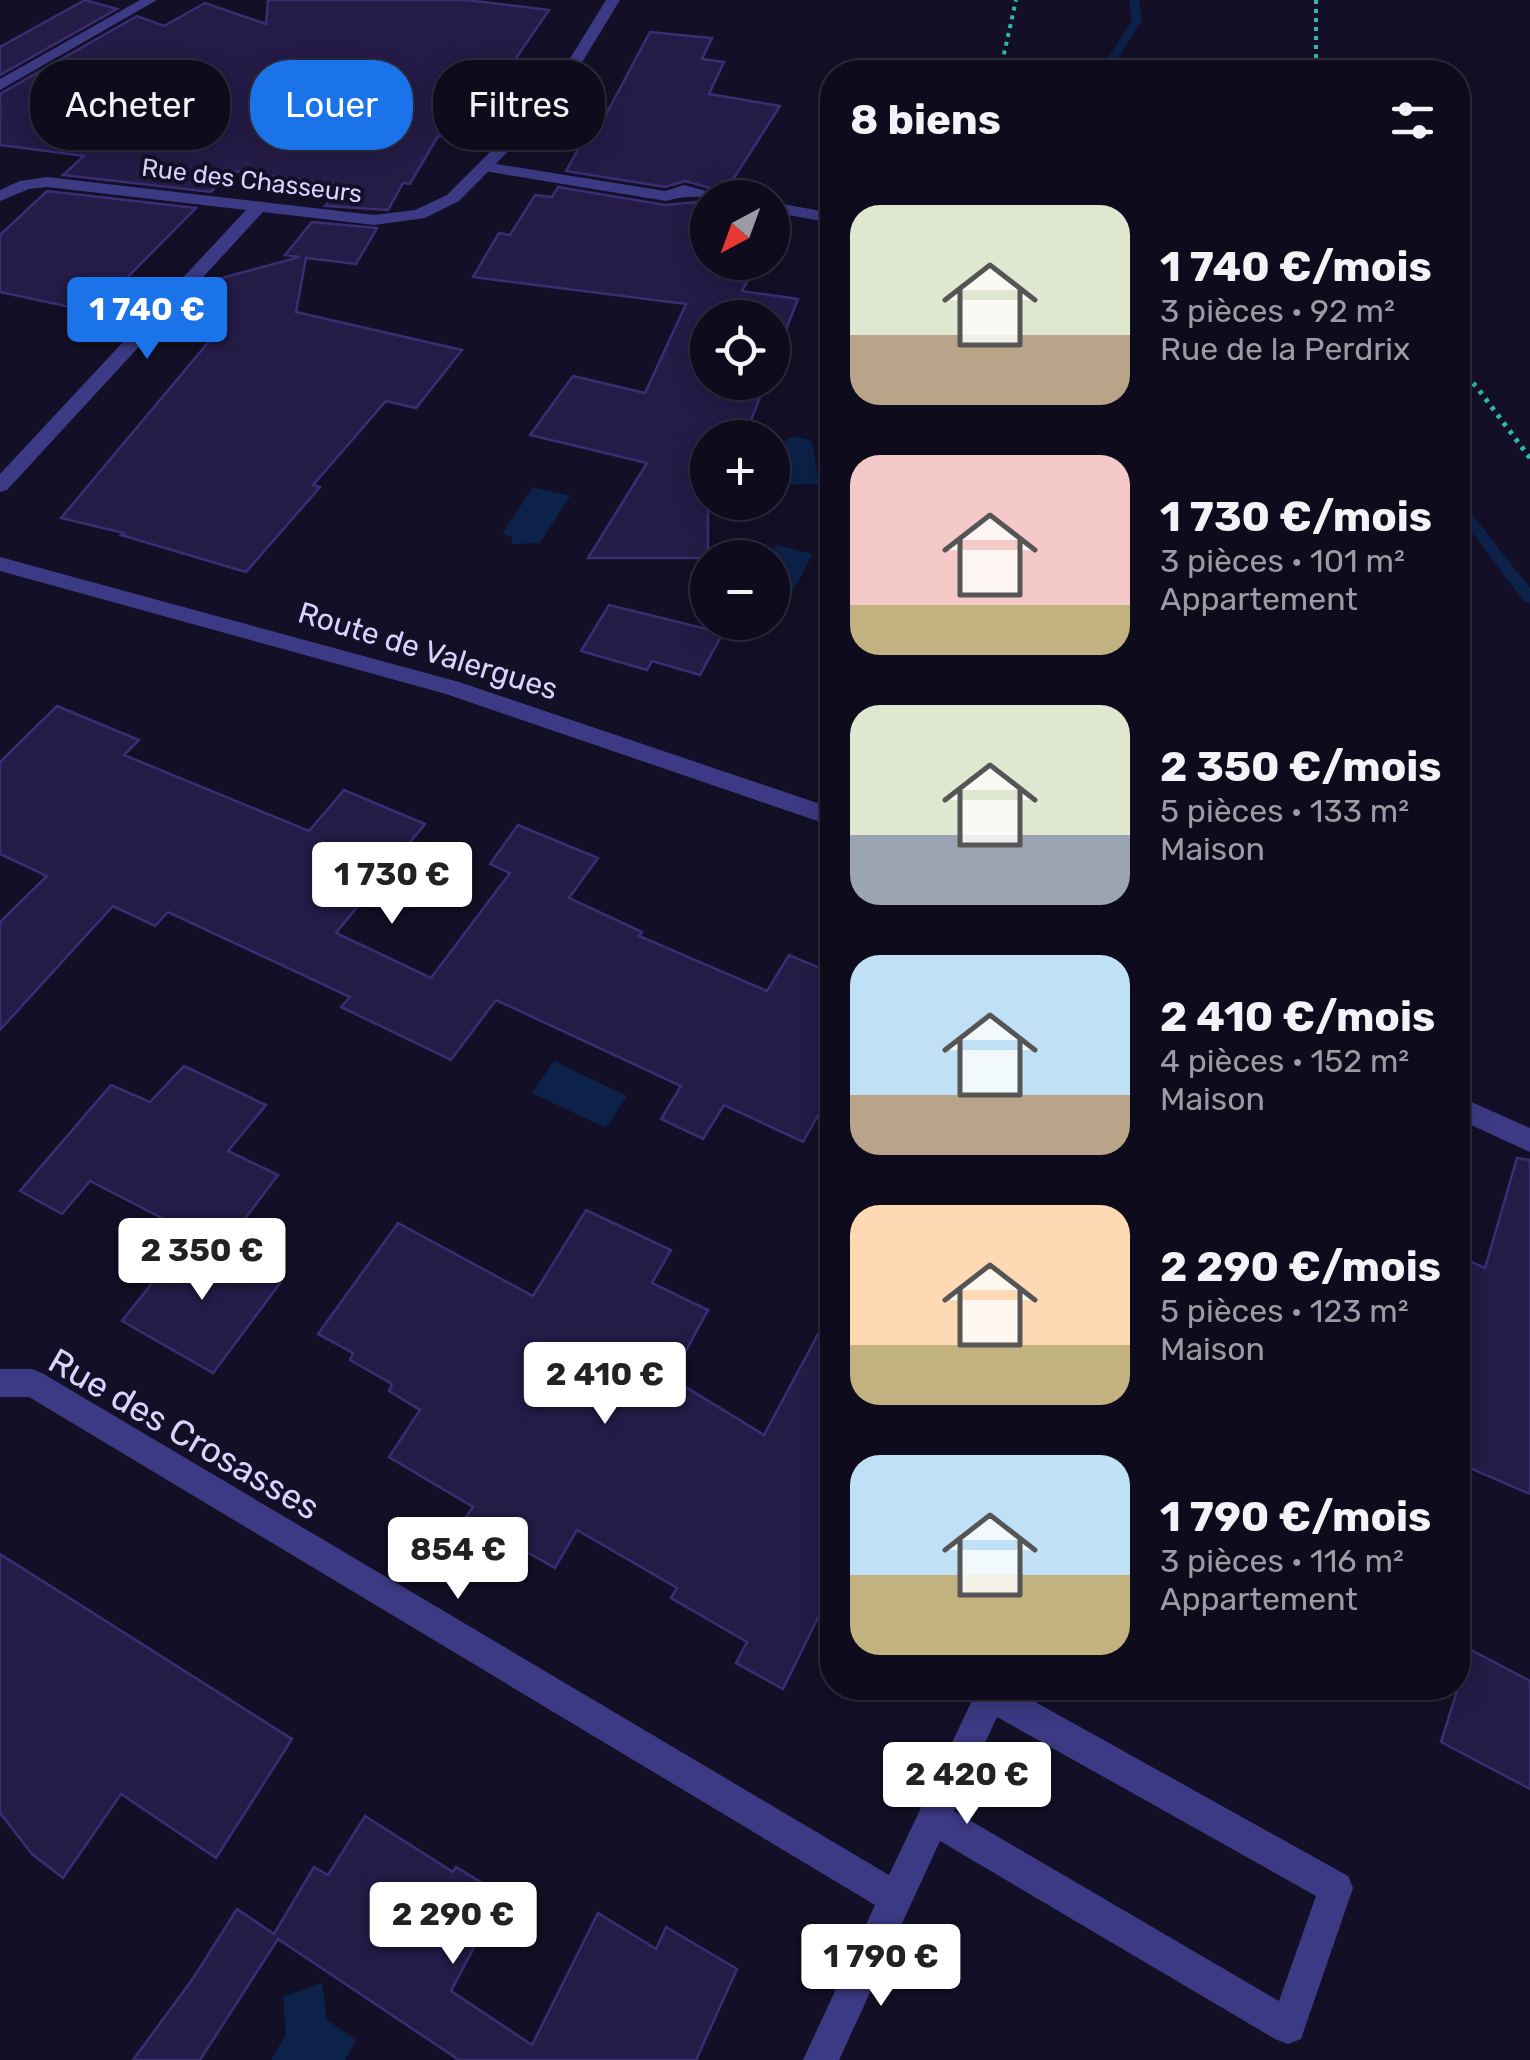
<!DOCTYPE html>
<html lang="fr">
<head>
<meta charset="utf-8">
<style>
  :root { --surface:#0e0b1c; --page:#1c1929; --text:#f1f3f6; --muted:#9b9ba3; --line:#2e2b3b; --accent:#1a73e8 }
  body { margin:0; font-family:Rubik,sans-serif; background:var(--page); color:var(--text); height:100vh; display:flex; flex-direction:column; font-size:38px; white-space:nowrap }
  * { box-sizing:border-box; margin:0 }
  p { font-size:32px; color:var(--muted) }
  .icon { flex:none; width:55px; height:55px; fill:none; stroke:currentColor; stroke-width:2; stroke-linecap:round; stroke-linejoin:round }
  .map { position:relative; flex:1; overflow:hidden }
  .side { position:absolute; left:820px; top:60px; width:650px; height:1640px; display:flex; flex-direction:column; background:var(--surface); border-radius:40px; box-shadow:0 5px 25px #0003,0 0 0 2px var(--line) }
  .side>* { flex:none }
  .hud { position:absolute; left:30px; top:60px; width:640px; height:90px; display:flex; gap:20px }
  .needle { width:65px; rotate:221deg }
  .fabs { position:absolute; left:690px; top:180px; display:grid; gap:20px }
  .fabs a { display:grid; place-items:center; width:100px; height:100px; border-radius:50%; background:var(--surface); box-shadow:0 5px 25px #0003,0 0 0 2px var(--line); font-size:50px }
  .price { position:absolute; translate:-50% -85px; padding:0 22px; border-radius:10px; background:#fff; color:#222; font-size:32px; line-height:65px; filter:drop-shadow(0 2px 5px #0008) }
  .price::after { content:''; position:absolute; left:50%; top:60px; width:30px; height:22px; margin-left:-15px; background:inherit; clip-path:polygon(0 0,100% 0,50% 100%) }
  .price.current { background:var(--accent); color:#fff }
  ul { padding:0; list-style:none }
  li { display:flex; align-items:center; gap:30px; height:250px; padding:0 30px }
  li span { display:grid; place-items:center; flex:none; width:280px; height:200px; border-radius:30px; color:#555 }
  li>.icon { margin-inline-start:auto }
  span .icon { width:120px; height:120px; fill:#fffc; stroke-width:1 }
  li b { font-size:42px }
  h2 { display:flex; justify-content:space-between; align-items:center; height:120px; padding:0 30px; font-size:42px }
  .pill { padding:0 35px; border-radius:40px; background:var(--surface); box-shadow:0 5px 25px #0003,0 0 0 2px var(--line); font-size:35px; line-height:90px }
  .pill.current { background:var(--accent); color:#fff }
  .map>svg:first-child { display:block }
  .water { fill:#0c2248 }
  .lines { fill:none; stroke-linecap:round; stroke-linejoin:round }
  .stream { fill:#0c2248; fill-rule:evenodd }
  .building { fill:#241b47; stroke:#3b2d73; stroke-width:2.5 }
  .path-far1 { stroke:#2fb8b0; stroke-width:4; stroke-dasharray:4 5; stroke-linecap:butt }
  .path { stroke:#2fb8b0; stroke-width:5; stroke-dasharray:4 6; stroke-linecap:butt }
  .lane { fill:#3d3a85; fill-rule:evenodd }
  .street { fill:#3d3a85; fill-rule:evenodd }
  .labels { text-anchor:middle; stroke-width:8; stroke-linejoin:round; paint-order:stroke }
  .far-street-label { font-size:25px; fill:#d9d4ff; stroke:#130f26 }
  .street-label { font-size:30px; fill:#d9d4ff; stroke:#130f26 }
  .near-street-label { font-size:35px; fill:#d9d4ff; stroke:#130f26 }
</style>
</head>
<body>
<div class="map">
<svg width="1530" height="2060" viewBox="0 0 1530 2060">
  <rect width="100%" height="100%" fill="#130f26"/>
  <g class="water">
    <polygon points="796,436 812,441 819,484 785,485 780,443"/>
    <polygon points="533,487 570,496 540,543 512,544 512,537 502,534"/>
    <polygon points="776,545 813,554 788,600 773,595 772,558 769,557"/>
    <polygon points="554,1061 627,1096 606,1128 532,1093"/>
    <polygon points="322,1983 327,2020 356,2040 345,2060 271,2060 286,2034 283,1997"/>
  </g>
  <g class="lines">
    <g class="stream">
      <polygon points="1129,0 1139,0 1142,20 1117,60 1126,72 1116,72 1107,60 1132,20"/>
      <polygon points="1458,501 1463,503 1530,588 1530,603 1525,602 1458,515"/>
    </g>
  </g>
  <g class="building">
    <polygon points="85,0 117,9 0,75 0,47"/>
    <polygon points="268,0 466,0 549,10 508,70 493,87 480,86 444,137 438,136 410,184 403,183 388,210 325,206 342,185 232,171 211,192 63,175 84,156 0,145 0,94 137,16 164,26 205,3 266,24"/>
    <polygon points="650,32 712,38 702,59 724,62 709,94 780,106 725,192 685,181 665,187 566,171 594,121 602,122"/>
    <polygon points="558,187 665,205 708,201 708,262 758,262 742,291 798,299 772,365 772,318 708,318 708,382 766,382 744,438 708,438 708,558 588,558 647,463 530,435 573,376 645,393 686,304 473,277 499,233 510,235 535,195 552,197"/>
    <polygon points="47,191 196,208 93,312 0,292 0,235"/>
    <polygon points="312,222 377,228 356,264 306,258 296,312 462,350 416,408 386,401 313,485 320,487 246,572 121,535 124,533 61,518 222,326 172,316 203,283 300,257 285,255"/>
    <polygon points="609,605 723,633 700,675 652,661 647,670 581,651"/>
    <polygon points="57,706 139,740 124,755 309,831 344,790 425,824 336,933 431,978 510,873 490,864 518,825 598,858 569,898 642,932 639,936 767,991 789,955 832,973 832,1091 803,1142 724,1105 703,1139 661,1119 681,1086 496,1000 451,1060 341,1007 350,997 168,912 155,926 113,906 0,1030 0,922 47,876 0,854 0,762"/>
    <polygon points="184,1066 266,1105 228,1151 278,1175 222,1249 90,1181 62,1214 20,1191 111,1085 150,1102"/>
    <polygon points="1517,1158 1530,1160 1530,1494 1458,1463 1458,1256 1485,1268"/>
    <polygon points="586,1210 671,1250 652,1283 708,1310 671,1378 764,1435 832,1308 832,1589 783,1689 736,1663 747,1642 671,1598 677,1588 577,1530 555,1568 466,1517 473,1507 389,1457 420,1410 389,1391 392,1384 350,1360 353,1353 318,1334 398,1223 533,1296"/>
    <polygon points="191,1234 281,1282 213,1373 122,1321"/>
    <polygon points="0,1554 292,1739 216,1858 121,1794 63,1878 32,1854 0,1813"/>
    <polygon points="1458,1643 1530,1681 1530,1789 1441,1742 1458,1688"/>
    <polygon points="365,1816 453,1872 456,1867 502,1895 451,1991 532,2045 598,1913 656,1949 666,1927 737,1969 696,2060 459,2060 278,1939 200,2060 133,2060 194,1977 237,1909 274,1934 314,1867 328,1875"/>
  </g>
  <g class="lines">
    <g class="path-far1">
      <polyline points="1316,0 1316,72"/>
      <polyline points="1000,72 1016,0"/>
    </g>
    <polyline class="path" points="1458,370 1476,386 1530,458"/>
    <g class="lane">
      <path d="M484,162L665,191L684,185L733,198C709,198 690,194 666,201L478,170V164Z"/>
      <polygon points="772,202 832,213 832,223 772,212"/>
    </g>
    <g class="street">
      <polygon points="140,0 157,0 0,90 0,79"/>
      <polygon points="606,0 620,0 559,100 459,201 425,218 374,225 263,212 7,490 0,492 0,474 246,210 47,187 29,189 0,201 0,190 20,181 47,177 374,215 415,210 447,195 548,94"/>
      <polygon points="0,557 459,682 832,808 832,826 446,694 0,571"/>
      <polygon points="1458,1096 1530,1128 1530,1152 1458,1119"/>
      <path d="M0,1369H32L42,1373L889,1875L978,1688H1010L1348,1876L1353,1888L1301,2039L1288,2044L1275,2039L940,1841L839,2060H803L875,1905L29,1397H0ZM997,1717L1316,1896L1279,2001L954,1811Z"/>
    </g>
  </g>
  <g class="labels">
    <g class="far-street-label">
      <text transform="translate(252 180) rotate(7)" y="9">Rue des Chasseurs</text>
    </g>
    <g class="street-label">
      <text transform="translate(428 651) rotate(17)" y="10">Route de Valergues</text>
    </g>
    <g class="near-street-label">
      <text transform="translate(184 1434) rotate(30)" y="12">Rue des Crosasses</text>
    </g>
  </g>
</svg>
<div class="fabs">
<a><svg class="needle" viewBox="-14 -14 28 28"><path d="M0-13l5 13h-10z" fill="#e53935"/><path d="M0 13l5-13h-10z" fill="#9b9ba3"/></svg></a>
<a><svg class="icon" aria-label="locate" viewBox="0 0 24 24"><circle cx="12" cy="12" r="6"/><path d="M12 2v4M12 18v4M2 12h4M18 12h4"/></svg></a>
<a>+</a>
<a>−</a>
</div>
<b class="price current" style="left:147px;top:362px">1 740 €</b>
<b class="price" style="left:392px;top:927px">1 730 €</b>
<b class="price" style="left:202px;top:1303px">2 350 €</b>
<b class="price" style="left:605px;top:1427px">2 410 €</b>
<b class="price" style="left:458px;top:1602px">854 €</b>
<b class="price" style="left:967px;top:1827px">2 420 €</b>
<b class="price" style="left:453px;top:1967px">2 290 €</b>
<b class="price" style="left:881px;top:2009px">1 790 €</b>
<div class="hud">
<a class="pill">Acheter</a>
<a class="pill current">Louer</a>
<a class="pill">Filtres</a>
</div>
<section class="side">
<h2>8 biens<svg class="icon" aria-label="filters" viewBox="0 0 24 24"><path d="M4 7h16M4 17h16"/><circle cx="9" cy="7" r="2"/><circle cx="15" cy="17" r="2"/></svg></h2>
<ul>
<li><span style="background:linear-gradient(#dfe7d0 65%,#b9a48a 0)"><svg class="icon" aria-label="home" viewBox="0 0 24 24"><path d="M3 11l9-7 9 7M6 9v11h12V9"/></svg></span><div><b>1 740 €/mois</b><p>3 pièces · 92 m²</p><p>Rue de la Perdrix</p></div></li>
<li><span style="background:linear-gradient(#f6c9c9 75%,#c2b280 0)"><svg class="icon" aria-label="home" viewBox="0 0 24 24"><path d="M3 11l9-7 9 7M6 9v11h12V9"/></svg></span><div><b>1 730 €/mois</b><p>3 pièces · 101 m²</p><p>Appartement</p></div></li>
<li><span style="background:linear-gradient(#dfe7d0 65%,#9aa5b1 0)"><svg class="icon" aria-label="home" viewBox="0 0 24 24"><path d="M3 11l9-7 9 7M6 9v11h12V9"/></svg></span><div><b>2 350 €/mois</b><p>5 pièces · 133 m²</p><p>Maison</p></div></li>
<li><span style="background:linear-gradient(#bfe0f5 70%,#b9a48a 0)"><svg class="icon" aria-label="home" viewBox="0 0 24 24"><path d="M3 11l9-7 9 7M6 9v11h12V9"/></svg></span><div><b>2 410 €/mois</b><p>4 pièces · 152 m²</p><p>Maison</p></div></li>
<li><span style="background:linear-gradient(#ffd9b3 70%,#c2b280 0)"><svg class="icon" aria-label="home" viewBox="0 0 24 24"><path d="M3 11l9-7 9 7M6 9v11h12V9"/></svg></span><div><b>2 290 €/mois</b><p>5 pièces · 123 m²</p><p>Maison</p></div></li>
<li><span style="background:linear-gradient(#bfe0f5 60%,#c2b280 0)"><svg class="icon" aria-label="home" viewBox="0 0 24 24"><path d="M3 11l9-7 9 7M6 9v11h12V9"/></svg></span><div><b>1 790 €/mois</b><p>3 pièces · 116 m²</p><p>Appartement</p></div></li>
</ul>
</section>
</div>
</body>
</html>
